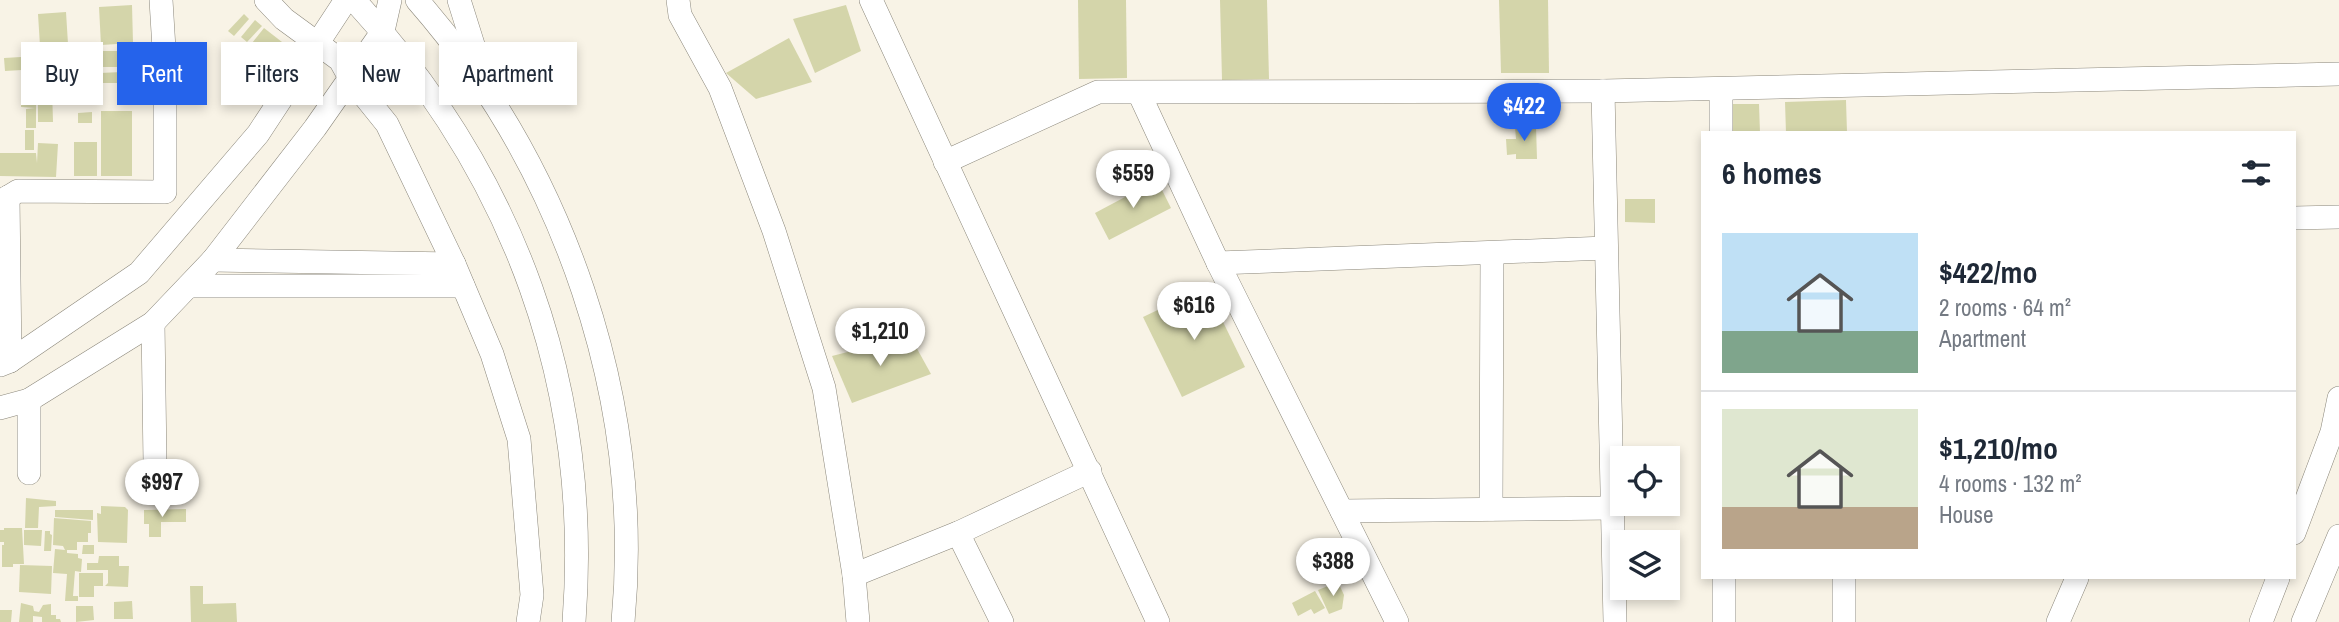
<!DOCTYPE html>
<html lang="en">
<head>
<meta charset="utf-8">
<style>
  :root { --surface:#fff; --page:#f2f2f3; --text:#1f2937; --muted:#747a83; --line:#e0e1e3; --accent:#2563eb }
  body { margin:0; font-family:"Archivo Narrow",sans-serif; background:var(--page); color:var(--text); height:100vh; display:flex; flex-direction:column; font-size:26px; white-space:nowrap }
  * { box-sizing:border-box; margin:0 }
  p { font-size:23px; color:var(--muted) }
  .icon { flex:none; width:38px; height:38px; fill:none; stroke:currentColor; stroke-width:2; stroke-linecap:round; stroke-linejoin:round }
  .map { position:relative; flex:1; overflow:hidden }
  .details { position:absolute; left:1701px; top:131px; width:595px; height:448px; display:flex; flex-direction:column; background:var(--surface); border-radius:0px; box-shadow:0 4px 10px #0003 }
  .details>* { flex:none }
  .hud { position:absolute; left:21px; top:42px; width:665px; height:63px; display:flex; gap:14px }
  .buttons { position:absolute; left:1610px; top:446px; display:grid; gap:14px }
  .buttons a { display:grid; place-items:center; width:70px; height:70px; border-radius:0px; background:var(--surface); box-shadow:0 4px 10px #0003; font-size:35px }
  .price { position:absolute; translate:-50% -60px; padding:0 16px; border-radius:24px; background:#fff; color:#222; font-size:23px; line-height:46px; filter:drop-shadow(0 2px 4px #0008) }
  .price::after { content:''; position:absolute; left:50%; top:42px; width:21px; height:16px; margin-left:-10px; background:inherit; clip-path:polygon(0 0,100% 0,50% 100%) }
  .price.current { background:var(--accent); color:#fff }
  ul { padding:0; list-style:none }
  li { display:flex; align-items:center; gap:21px; height:175px; padding:0 21px }
  li+li { border-top:2px solid var(--line) }
  li span { display:grid; place-items:center; flex:none; width:196px; height:140px; border-radius:0px; color:#555 }
  li>.icon { margin-inline-start:auto }
  span .icon { width:84px; height:84px; fill:#fffc; stroke-width:1 }
  li b { font-size:30px }
  h2 { display:flex; justify-content:space-between; align-items:center; height:84px; padding:0 21px; font-size:30px }
  .tag { padding:0 24px; border-radius:0px; background:var(--surface); box-shadow:0 4px 10px #0003; font-size:24px; line-height:63px }
  .tag.current { background:var(--accent); color:#fff }
  .map>svg:first-child { display:block }
  .building { fill:#d4d5aa }
  .lines { fill:none; stroke-linecap:round; stroke-linejoin:round }
  .minor-casing { stroke:#8b877b; stroke-width:24 }
  .minor { stroke:#fff; stroke-width:23 }
</style>
</head>
<body>
<div class="map">
<svg width="2339" height="622" viewBox="0 0 2339 622">
  <rect width="100%" height="100%" fill="#f8f3e6"/>
  <g class="building">
    <polygon points="1078,0 1126,0 1127,78 1079,79"/>
    <polygon points="1220,0 1267,0 1269,79 1222,80"/>
    <polygon points="1499,0 1548,0 1549,73 1501,73"/>
    <polygon points="132,5 133,43 101,45 99,7"/>
    <polygon points="846,5 861,51 815,73 793,19"/>
    <polygon points="66,12 68,44 40,46 38,14"/>
    <polygon points="244,14 249,19 234,36 228,31"/>
    <polygon points="255,20 262,26 247,42 241,37"/>
    <polygon points="264,28 282,42 273,61 252,43"/>
    <polygon points="789,38 812,82 756,99 726,73"/>
    <rect x="100" y="51" width="30" height="16"/>
    <polygon points="21,57 22,70 5,71 4,58"/>
    <polygon points="81,64 90,64 90,89 52,90 52,79 81,78"/>
    <polygon points="122,72 123,83 101,83 100,73"/>
    <polygon points="27,73 36,73 36,91 28,91 36,93 36,128 26,128 26,109 35,108 21,107 21,92 28,91"/>
    <polygon points="38,89 52,90 53,122 38,122"/>
    <polygon points="1846,100 1847,133 1786,133 1785,102"/>
    <polygon points="1728,104 1759,104 1760,133 1729,133"/>
    <rect x="101" y="111" width="31" height="65"/>
    <polygon points="92,112 92,123 78,123 78,113"/>
    <polygon points="1536,126 1537,159 1516,159 1516,154 1507,155 1506,139 1516,139 1515,127"/>
    <rect x="25" y="130" width="9" height="20"/>
    <rect x="74" y="142" width="23" height="34"/>
    <polygon points="38,143 58,144 56,177 0,176 0,153 36,153 37,163"/>
    <polygon points="1157,180 1171,208 1109,240 1095,213"/>
    <polygon points="1625,199 1655,199 1655,223 1625,222"/>
    <polygon points="1206,287 1245,367 1182,397 1143,317"/>
    <polygon points="910,336 931,374 852,403 832,356"/>
    <polygon points="26,498 56,501 56,506 39,507 38,528 25,528"/>
    <polygon points="101,506 125,507 128,510 127,543 98,542 97,513 101,514"/>
    <polygon points="186,509 186,522 161,522 161,537 149,537 149,524 144,524 144,510"/>
    <polygon points="55,510 93,510 93,520 55,517"/>
    <polygon points="54,518 91,521 91,533 88,533 88,542 77,542 77,550 67,550 67,553 78,554 78,558 82,559 81,572 75,571 73,596 78,596 78,601 65,601 67,574 53,573 55,549 65,550 63,546 53,545"/>
    <polygon points="4,528 22,528 24,564 13,564 13,567 2,567 2,545 4,545 4,542 0,542 0,530 4,530"/>
    <polygon points="24,530 42,530 41,546 24,545"/>
    <polygon points="45,531 50,531 50,534 52,535 51,551 44,551"/>
    <polygon points="83,545 94,545 94,554 82,554"/>
    <polygon points="99,556 119,556 119,566 129,566 128,587 105,586 108,583 108,570 87,570 87,563 98,563"/>
    <polygon points="20,565 52,566 51,594 19,592"/>
    <polygon points="79,573 103,573 103,586 94,586 94,597 79,597"/>
    <polygon points="1338,582 1344,595 1342,609 1329,614 1318,590"/>
    <polygon points="190,586 203,586 203,604 236,603 237,622 191,622"/>
    <polygon points="1315,591 1325,608 1314,614 1311,609 1298,616 1292,603"/>
    <polygon points="132,601 133,619 114,619 114,602"/>
    <polygon points="21,603 33,606 34,611 39,612 43,605 51,604 51,615 56,615 56,619 60,619 61,622 42,622 42,617 33,616 33,622 19,622"/>
    <polygon points="76,606 93,606 94,620 76,622"/>
    <polygon points="0,610 12,610 11,622 0,622"/>
  </g>
  <g class="lines">
    <g class="minor-casing">
      <g id="minor">
        <polyline points="266,0 284,19 340,60 350,78 387,124 454,264 492,354 519,439 532,595 528,622"/>
        <path d="M354,0C514,174 592,385 574,622"/>
        <path d="M417,0C564,168 644,399 623,622"/>
        <polyline points="459,0 481,70"/>
        <polyline points="678,0 680,15 720,88 774,231 824,388 854,575 858,622"/>
        <polyline points="871,0 1158,622"/>
        <polyline points="1721,89 1721,133"/>
        <polyline points="1603,91 1615,622"/>
        <polyline points="1139,93 1218,263 1397,622"/>
        <polyline points="945,162 1098,92 1603,91 2339,74"/>
        <polyline points="8,197 10,361"/>
        <polyline points="0,202 18,191 165,192 165,65 161,0"/>
        <polyline points="2294,218 2339,217"/>
        <polyline points="213,260 454,264"/>
        <polyline points="1218,263 1606,248"/>
        <polyline points="189,286 463,286"/>
        <polyline points="153,323 155,463"/>
        <polyline points="0,365 10,361 139,273 258,134 346,0"/>
        <polyline points="29,400 29,473"/>
        <polyline points="0,408 29,400 153,323 213,260 315,128 383,31 390,0"/>
        <polyline points="1491,509 1492,253"/>
        <polyline points="1342,511 1613,508"/>
        <polyline points="958,533 1002,622"/>
        <polyline points="2294,533 2332,432 2339,398"/>
        <polyline points="854,575 958,533 1090,471"/>
        <polyline points="1724,578 1724,622"/>
        <polyline points="1844,578 1844,622"/>
        <polyline points="2058,622 2077,578"/>
        <polyline points="2261,622 2278,578"/>
        <polyline points="2303,622 2339,536"/>
      </g>
    </g>
    <use href="#minor" class="minor"/>
  </g>
</svg>
<div class="buttons">
<a><svg class="icon" aria-label="locate" viewBox="0 0 24 24"><circle cx="12" cy="12" r="6"/><path d="M12 2v4M12 18v4M2 12h4M18 12h4"/></svg></a>
<a><svg class="icon" aria-label="layers" viewBox="0 0 24 24"><path d="M12 4l9 5-9 5-9-5zM3 14l9 5 9-5"/></svg></a>
</div>
<b class="price current" style="left:1524px;top:143px">$422</b>
<b class="price" style="left:1133px;top:210px">$559</b>
<b class="price" style="left:1194px;top:342px">$616</b>
<b class="price" style="left:880px;top:368px">$1,210</b>
<b class="price" style="left:162px;top:519px">$997</b>
<b class="price" style="left:1333px;top:598px">$388</b>
<div class="hud">
<a class="tag">Buy</a>
<a class="tag current">Rent</a>
<a class="tag">Filters</a>
<a class="tag">New</a>
<a class="tag">Apartment</a>
</div>
<section class="details">
<h2>6 homes<svg class="icon" aria-label="filters" viewBox="0 0 24 24"><path d="M4 7h16M4 17h16"/><circle cx="9" cy="7" r="2"/><circle cx="15" cy="17" r="2"/></svg></h2>
<ul>
<li><span style="background:linear-gradient(#bfe0f5 70%,#7fa58c 0)"><svg class="icon" aria-label="home" viewBox="0 0 24 24"><path d="M3 11l9-7 9 7M6 9v11h12V9"/></svg></span><div><b>$422/mo</b><p>2 rooms · 64 m²</p><p>Apartment</p></div></li>
<li><span style="background:linear-gradient(#dfe7d0 70%,#b9a48a 0)"><svg class="icon" aria-label="home" viewBox="0 0 24 24"><path d="M3 11l9-7 9 7M6 9v11h12V9"/></svg></span><div><b>$1,210/mo</b><p>4 rooms · 132 m²</p><p>House</p></div></li>
</ul>
</section>
</div>
</body>
</html>
